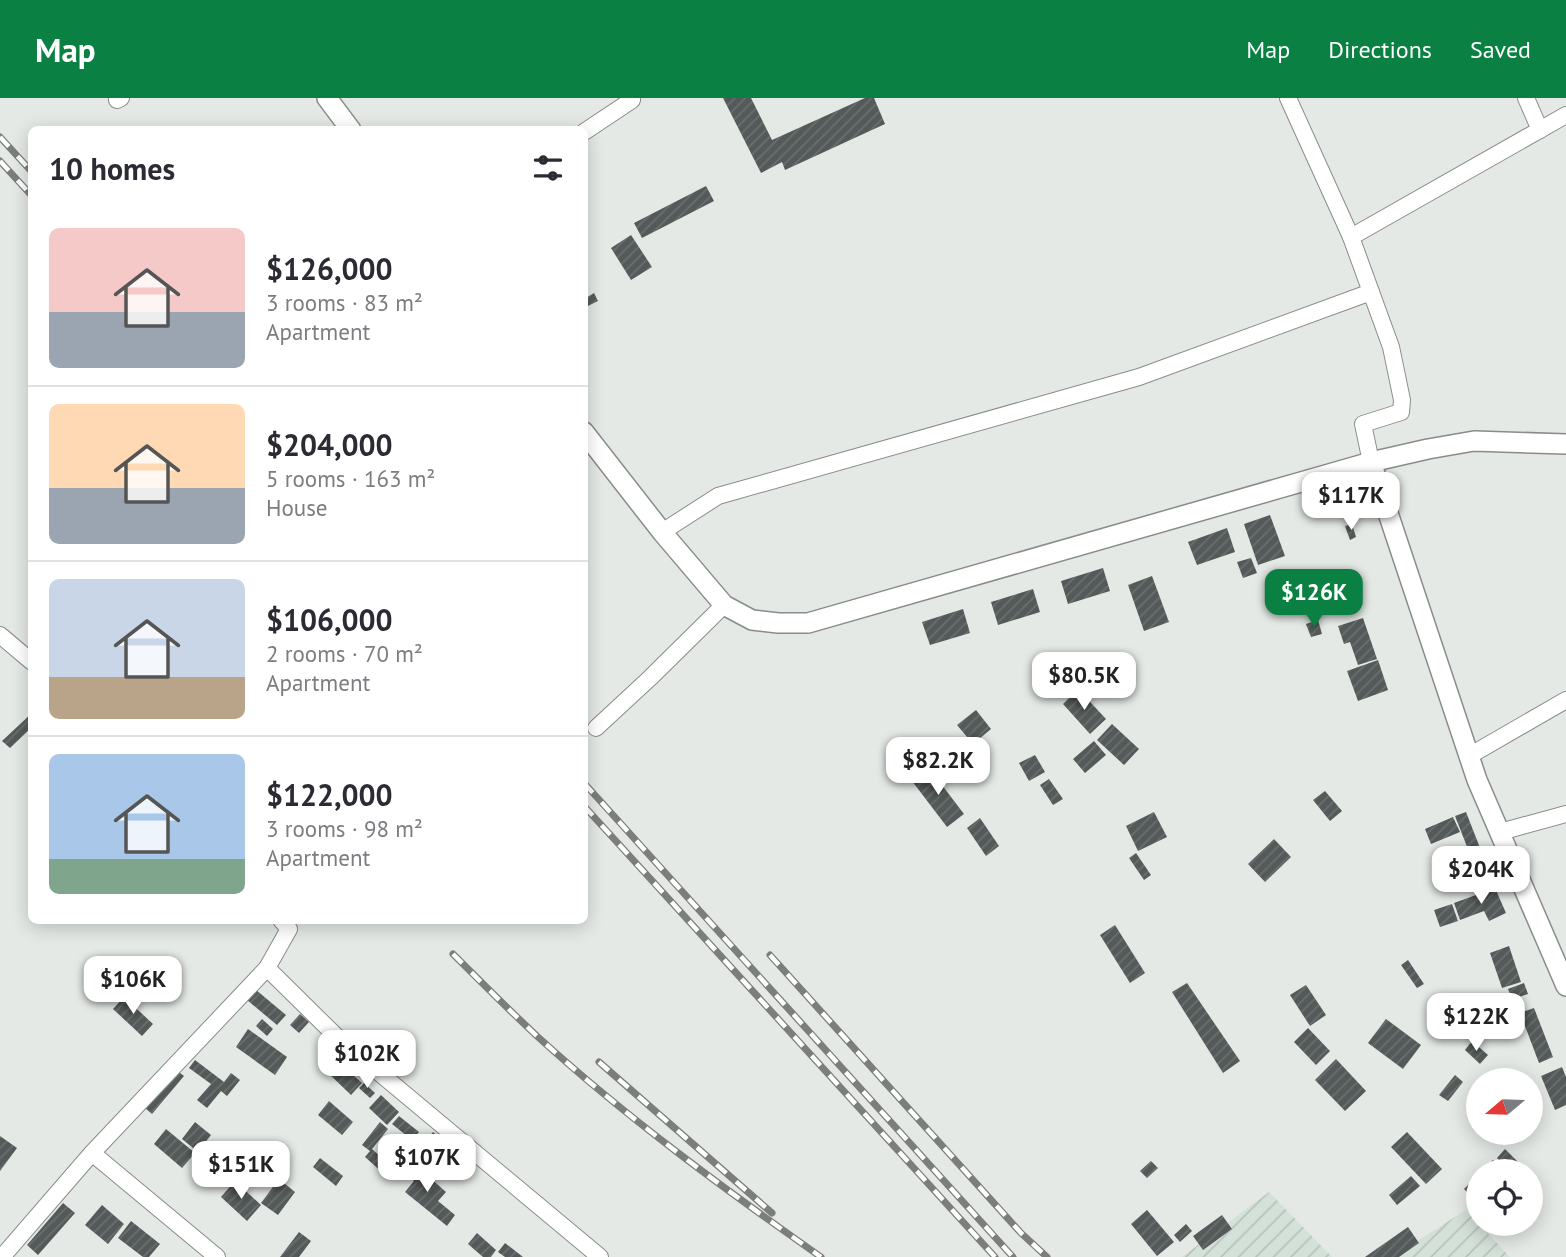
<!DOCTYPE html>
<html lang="en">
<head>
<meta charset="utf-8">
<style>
  :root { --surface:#fff; --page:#f2f2f3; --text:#2b2b33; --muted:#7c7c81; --line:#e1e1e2; --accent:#0b8043 }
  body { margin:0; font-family:"PT Sans",sans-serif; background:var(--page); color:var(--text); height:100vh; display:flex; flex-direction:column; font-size:26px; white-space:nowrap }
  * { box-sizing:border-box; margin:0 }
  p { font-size:23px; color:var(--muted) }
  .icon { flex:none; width:38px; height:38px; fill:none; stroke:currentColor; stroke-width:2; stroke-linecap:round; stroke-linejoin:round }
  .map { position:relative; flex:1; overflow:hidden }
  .panel { position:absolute; left:28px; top:28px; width:560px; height:798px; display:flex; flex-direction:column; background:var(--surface); border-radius:10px; box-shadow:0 4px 18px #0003 }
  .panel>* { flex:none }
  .needle { width:46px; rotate:251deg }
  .fabs { position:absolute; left:1466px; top:970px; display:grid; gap:14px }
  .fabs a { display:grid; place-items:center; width:77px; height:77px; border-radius:50%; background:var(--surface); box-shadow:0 4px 18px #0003; font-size:35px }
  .price { position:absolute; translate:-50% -60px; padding:0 16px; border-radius:14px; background:#fff; color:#222; font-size:23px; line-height:46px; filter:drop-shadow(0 2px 4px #0008) }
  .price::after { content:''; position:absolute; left:50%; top:42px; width:21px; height:16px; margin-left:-10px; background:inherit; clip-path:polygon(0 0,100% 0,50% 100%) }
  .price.active { background:var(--accent); color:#fff }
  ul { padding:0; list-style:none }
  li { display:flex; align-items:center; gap:21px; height:175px; padding:0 21px }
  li+li { border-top:2px solid var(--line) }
  li span { display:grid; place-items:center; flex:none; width:196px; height:140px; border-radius:10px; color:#555 }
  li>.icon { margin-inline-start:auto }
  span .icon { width:84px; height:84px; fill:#fffc; stroke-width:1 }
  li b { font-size:30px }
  h2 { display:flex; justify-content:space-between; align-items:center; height:84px; padding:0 21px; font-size:30px }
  header { display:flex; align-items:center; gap:42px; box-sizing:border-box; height:98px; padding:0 35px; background:var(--accent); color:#fff }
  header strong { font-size:33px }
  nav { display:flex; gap:38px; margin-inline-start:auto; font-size:24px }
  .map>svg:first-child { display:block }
  .industrial { fill:url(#industrial-furrows) }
  .building { fill:url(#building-hatch) }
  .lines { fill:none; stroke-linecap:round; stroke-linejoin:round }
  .minor-casing { stroke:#888d89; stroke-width:18 }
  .tertiary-casing { stroke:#888d89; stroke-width:22 }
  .minor { stroke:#fff; stroke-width:16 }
  .tertiary { stroke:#fff; stroke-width:19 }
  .rail-casing { stroke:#7b7e7b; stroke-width:7 }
  .rail { stroke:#fff; stroke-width:4.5; stroke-dasharray:13; stroke-linecap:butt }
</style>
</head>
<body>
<header>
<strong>Map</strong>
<nav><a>Map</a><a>Directions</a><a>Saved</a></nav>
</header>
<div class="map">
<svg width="1566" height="1159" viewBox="0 0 1566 1159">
  <defs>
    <pattern id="industrial-furrows" width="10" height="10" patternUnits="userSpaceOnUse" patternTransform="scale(1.75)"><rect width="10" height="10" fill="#d4e1d8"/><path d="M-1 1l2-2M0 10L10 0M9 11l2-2" fill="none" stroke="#b7c2ba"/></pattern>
    <pattern id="building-hatch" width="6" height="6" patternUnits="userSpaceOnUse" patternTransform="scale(1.75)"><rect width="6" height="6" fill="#545a59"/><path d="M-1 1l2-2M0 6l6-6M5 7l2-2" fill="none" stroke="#6a6f6e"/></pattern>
  </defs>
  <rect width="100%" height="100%" fill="#e4e9e5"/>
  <g class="industrial">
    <polygon points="1269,1094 1332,1159 1182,1159"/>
    <polygon points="1466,1112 1510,1159 1392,1159"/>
  </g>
  <g class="building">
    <polygon points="723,0 751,0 772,42 865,0 874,0 885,26 785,72 782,64 761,75"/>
    <polygon points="706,88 714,103 642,140 634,125"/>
    <polygon points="631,137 652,169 631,182 611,150"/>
    <polygon points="594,195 598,203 584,210 584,201"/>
    <polygon points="1270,417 1285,458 1258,467 1244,426"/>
    <polygon points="1352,426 1356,439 1350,442 1345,428"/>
    <polygon points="1227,430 1235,454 1197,467 1188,444"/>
    <polygon points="1251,460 1257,475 1243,480 1237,464"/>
    <polygon points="1103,470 1110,493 1068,506 1061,483"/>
    <polygon points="1152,478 1169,524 1144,533 1128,487"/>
    <polygon points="1033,491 1040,514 998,527 991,504"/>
    <polygon points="1354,491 1360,510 1348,514 1342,495"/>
    <polygon points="963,511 970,535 930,547 922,524"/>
    <polygon points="1363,520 1377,561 1358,567 1350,544 1344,546 1338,528"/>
    <polygon points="1318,522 1322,536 1311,539 1306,526"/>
    <polygon points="1378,562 1388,592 1358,603 1347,573"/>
    <polygon points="1078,591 1106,621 1090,636 1063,606"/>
    <polygon points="976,612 991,631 973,646 957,627"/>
    <polygon points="32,615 32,629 10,650 2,643"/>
    <polygon points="1112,626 1139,651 1124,667 1097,642"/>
    <polygon points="1094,643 1106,657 1085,675 1073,661"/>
    <polygon points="1035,657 1045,674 1029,683 1019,665"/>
    <polygon points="929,670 964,716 947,729 912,683"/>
    <polygon points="1049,681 1063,701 1053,707 1040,687"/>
    <polygon points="1325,693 1342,713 1330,723 1313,702"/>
    <polygon points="1154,714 1167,739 1138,753 1126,728"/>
    <polygon points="1466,714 1484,760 1473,764 1455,718"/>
    <polygon points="1453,719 1460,734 1431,746 1425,731"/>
    <polygon points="980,720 999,748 986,758 967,730"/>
    <polygon points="1274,741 1291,759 1265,784 1248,766"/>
    <polygon points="1136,755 1151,777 1144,782 1129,760"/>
    <polygon points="1485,762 1495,789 1485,793 1474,766"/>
    <polygon points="1495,790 1506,815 1489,823 1484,813 1460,822 1454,805"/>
    <polygon points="1452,806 1458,823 1440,829 1434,812"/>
    <polygon points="1115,827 1145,875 1130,885 1100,837"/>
    <polygon points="1509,848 1521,884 1502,890 1490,855"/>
    <polygon points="1408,862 1424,886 1417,890 1401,867"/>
    <polygon points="1187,885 1240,963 1223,975 1172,894"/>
    <polygon points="1524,885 1528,896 1512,901 1508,891"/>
    <polygon points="250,887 286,917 277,927 241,897"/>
    <polygon points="1306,887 1326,917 1310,928 1290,897"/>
    <polygon points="124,899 153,926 142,938 113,911"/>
    <polygon points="1534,910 1553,959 1539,965 1520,915"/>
    <polygon points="300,916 309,924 299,935 290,927"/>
    <polygon points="262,921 273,931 267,938 256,928"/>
    <polygon points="1386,921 1421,947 1403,971 1368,945"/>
    <polygon points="1308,930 1330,953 1316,967 1294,944"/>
    <polygon points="248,931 287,959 275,977 236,949"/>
    <polygon points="1472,943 1488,957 1480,966 1465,952"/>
    <polygon points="335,961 362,985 351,997 325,972"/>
    <polygon points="1336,961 1366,993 1345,1013 1315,982"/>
    <polygon points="195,962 224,984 231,975 240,982 227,998 221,993 207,1010 197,1002 211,986 189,970"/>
    <polygon points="1562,969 1566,979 1566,1007 1555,1012 1541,978"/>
    <polygon points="175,971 184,978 152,1016 144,1009"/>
    <polygon points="1455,977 1463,984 1448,1003 1439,997"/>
    <polygon points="364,985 375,995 370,1000 359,990"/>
    <polygon points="381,997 399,1014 387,1027 369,1010"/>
    <polygon points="329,1003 353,1024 342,1037 318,1017"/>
    <polygon points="399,1018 419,1034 412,1042 392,1026"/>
    <polygon points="195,1024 211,1037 198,1054 182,1041"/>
    <polygon points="380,1024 388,1031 372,1051 391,1068 384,1076 365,1059 370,1053 362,1047"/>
    <polygon points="166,1031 195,1055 182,1070 154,1046"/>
    <polygon points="433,1034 445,1044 437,1054 425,1045"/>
    <polygon points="1407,1034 1442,1071 1426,1086 1391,1049"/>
    <polygon points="0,1038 17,1050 0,1073"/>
    <polygon points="1505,1051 1521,1067 1516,1073 1509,1073 1497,1060"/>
    <polygon points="320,1060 343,1078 336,1088 313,1069"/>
    <polygon points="1493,1062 1504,1073 1482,1073"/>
    <polygon points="411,1063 446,1094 438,1103 455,1117 447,1128 405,1094 414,1083 403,1073"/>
    <polygon points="1151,1063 1158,1070 1147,1080 1140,1073"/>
    <polygon points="1479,1076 1479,1100 1476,1103 1464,1091"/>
    <polygon points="1411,1078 1420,1088 1397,1107 1389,1097"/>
    <polygon points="279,1081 295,1094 278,1117 261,1105"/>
    <polygon points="235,1083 261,1107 247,1123 221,1099"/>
    <polygon points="63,1105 75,1115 38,1157 27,1147"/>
    <polygon points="102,1107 124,1126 108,1146 85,1127"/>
    <polygon points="1147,1112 1174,1144 1157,1158 1131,1126"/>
    <polygon points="1222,1117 1232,1131 1203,1152 1193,1138"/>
    <polygon points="131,1123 160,1146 149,1159 143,1159 118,1140"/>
    <polygon points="1186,1126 1192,1133 1180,1144 1174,1137"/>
    <polygon points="1408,1129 1419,1145 1399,1159 1365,1159"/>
    <polygon points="299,1134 311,1143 299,1159 280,1159"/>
    <polygon points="477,1135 496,1152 491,1159 483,1159 468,1146"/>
    <polygon points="505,1145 523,1159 505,1159 498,1154"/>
  </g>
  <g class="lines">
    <g class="minor-casing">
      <g id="minor">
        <polyline points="1288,0 1351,139 1391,249 1402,302 1401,314 1363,326 1371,364"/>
        <polyline points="1526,0 1540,32"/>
        <polyline points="117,2 121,0"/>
        <polyline points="584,34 632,2 630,0"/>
        <polyline points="1351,139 1566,17"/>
        <polyline points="662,434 718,398 1139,279 1371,194"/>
        <polyline points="0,537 32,564"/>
        <polyline points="596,630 650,580 724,507"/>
        <polyline points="1469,658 1566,602"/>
        <polyline points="1500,734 1566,716"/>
        <polyline points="267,870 340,942 600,1159"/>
        <polyline points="92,1055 217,1159"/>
        <polyline points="2,1159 92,1055 267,870 289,831 281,822"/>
      </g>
    </g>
    <g class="tertiary-casing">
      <g id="tertiary">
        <polyline points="327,0 351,32"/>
        <polyline points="584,334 662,434 724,507 752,522 778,525 808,525 1371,364 1428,351 1474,343 1566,346"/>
        <polyline points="1371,364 1477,682 1566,888"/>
      </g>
    </g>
    <use href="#minor" class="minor"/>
    <use href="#tertiary" class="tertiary"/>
    <g class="rail-casing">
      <g id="rail">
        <polyline points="0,39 32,74"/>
        <polyline points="0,63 32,98"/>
        <polyline points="584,685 1013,1159"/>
        <polyline points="584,708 995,1159"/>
        <path d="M453,856C481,884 509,912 538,939C626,1019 723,1090 821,1159"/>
        <polyline points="770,857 1021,1135 1047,1159"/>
        <polyline points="599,964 772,1115"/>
      </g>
    </g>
    <use href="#rail" class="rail"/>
  </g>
</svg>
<div class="fabs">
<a><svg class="needle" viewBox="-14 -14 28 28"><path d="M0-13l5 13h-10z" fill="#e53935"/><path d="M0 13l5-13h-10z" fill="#7c7c81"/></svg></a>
<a><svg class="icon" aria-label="locate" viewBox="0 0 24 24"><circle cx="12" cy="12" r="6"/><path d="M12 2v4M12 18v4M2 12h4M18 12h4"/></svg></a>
</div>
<b class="price" style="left:1351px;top:434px">$117K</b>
<b class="price active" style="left:1314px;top:531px">$126K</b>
<b class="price" style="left:1084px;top:614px">$80.5K</b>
<b class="price" style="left:938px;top:699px">$82.2K</b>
<b class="price" style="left:1481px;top:808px">$204K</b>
<b class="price" style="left:133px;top:918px">$106K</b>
<b class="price" style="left:1476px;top:955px">$122K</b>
<b class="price" style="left:367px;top:992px">$102K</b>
<b class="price" style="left:427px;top:1096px">$107K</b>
<b class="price" style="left:241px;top:1103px">$151K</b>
<section class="panel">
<h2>10 homes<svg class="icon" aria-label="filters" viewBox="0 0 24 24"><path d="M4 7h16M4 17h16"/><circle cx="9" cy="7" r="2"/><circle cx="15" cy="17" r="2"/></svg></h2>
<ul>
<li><span style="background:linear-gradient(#f6c9c9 60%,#9aa5b1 0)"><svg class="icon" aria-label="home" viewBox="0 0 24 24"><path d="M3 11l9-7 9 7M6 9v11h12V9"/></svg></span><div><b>$126,000</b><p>3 rooms · 83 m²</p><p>Apartment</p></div></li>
<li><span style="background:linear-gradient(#ffd9b3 60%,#9aa5b1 0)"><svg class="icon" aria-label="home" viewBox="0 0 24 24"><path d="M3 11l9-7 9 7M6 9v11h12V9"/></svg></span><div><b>$204,000</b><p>5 rooms · 163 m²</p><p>House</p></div></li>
<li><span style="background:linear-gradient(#c9d6e8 70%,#b9a48a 0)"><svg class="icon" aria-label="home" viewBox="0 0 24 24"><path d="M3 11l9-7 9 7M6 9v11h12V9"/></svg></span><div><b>$106,000</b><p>2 rooms · 70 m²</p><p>Apartment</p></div></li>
<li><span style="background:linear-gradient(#a9c7e8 75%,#7fa58c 0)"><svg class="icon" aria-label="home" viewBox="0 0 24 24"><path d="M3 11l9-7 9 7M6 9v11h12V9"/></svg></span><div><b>$122,000</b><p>3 rooms · 98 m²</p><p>Apartment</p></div></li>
</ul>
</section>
</div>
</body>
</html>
